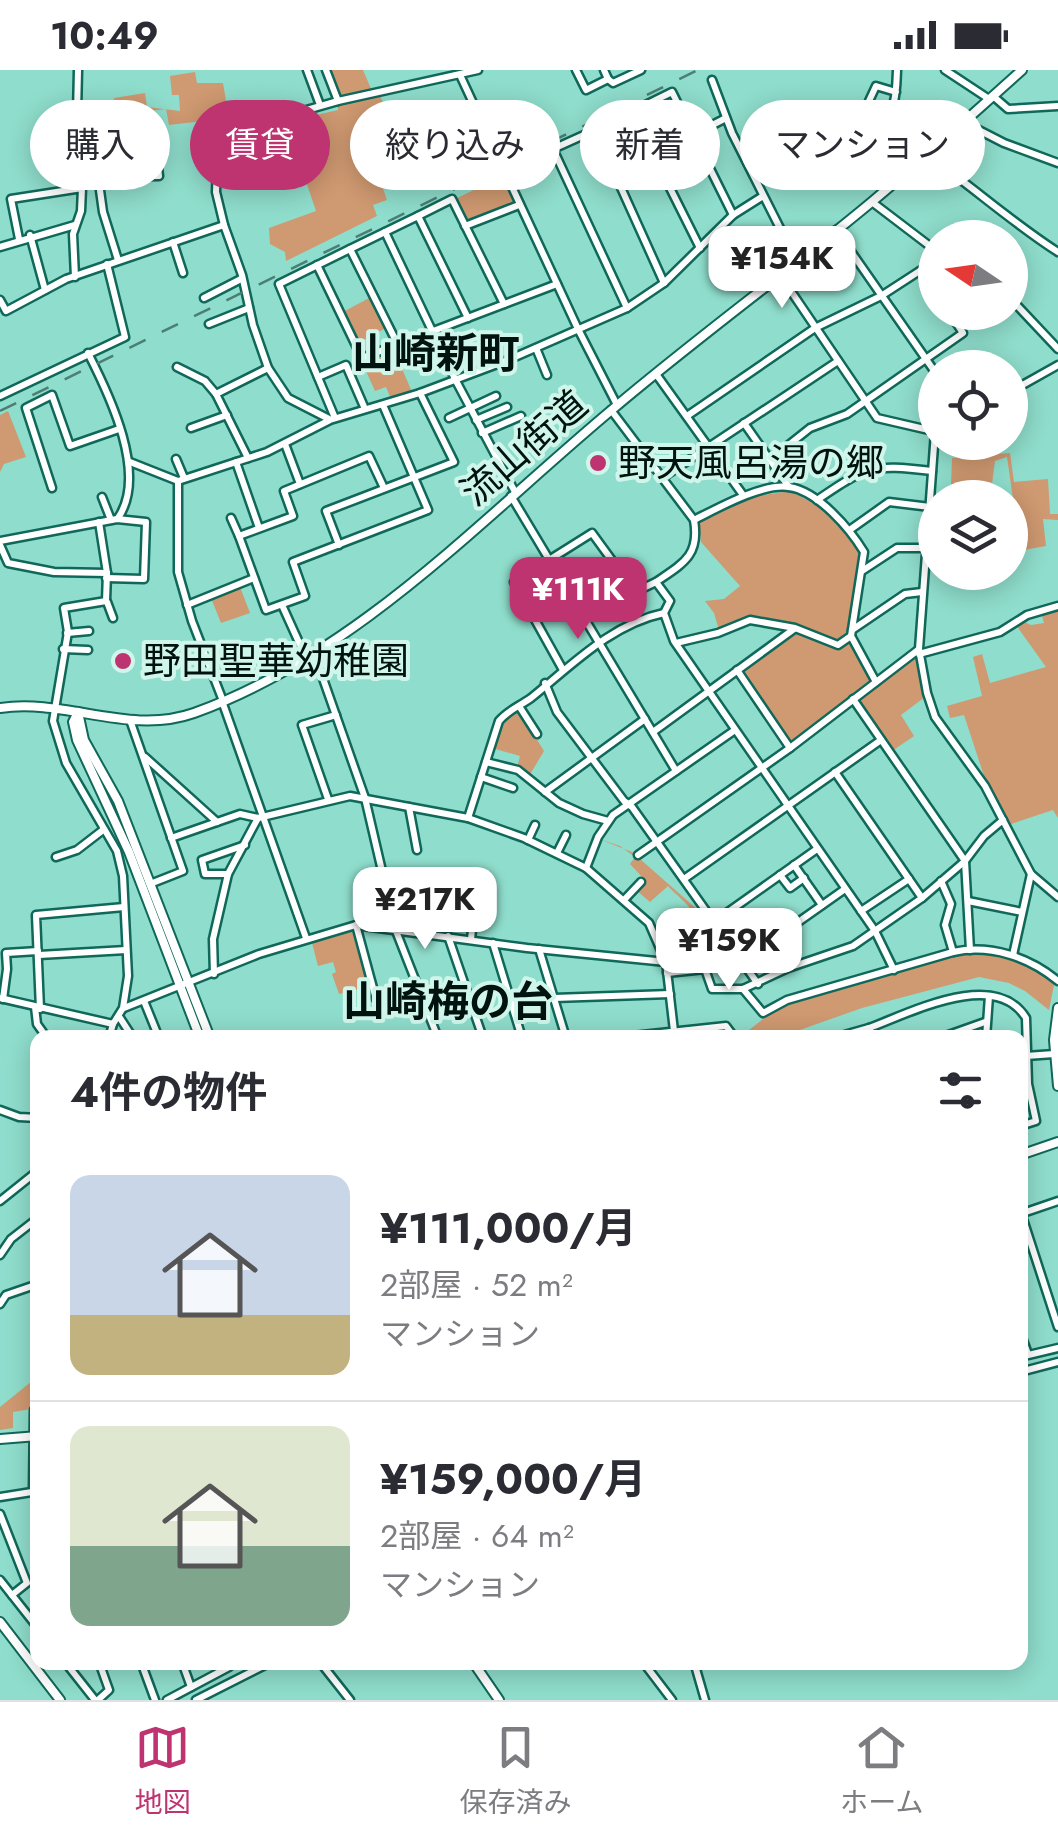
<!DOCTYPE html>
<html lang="ja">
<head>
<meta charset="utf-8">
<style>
  :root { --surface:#fff; --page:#f2f2f3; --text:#2b2b33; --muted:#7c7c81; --line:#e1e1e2; --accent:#bd3470 }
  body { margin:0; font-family:Jost,"Noto Sans JP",sans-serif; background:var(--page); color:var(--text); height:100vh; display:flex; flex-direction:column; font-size:38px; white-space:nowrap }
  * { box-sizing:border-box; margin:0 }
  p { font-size:32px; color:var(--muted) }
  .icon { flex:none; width:55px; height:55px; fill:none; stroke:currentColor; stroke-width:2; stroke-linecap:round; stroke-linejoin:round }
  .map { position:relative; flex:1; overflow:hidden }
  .drawer { position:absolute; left:30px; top:960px; width:998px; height:640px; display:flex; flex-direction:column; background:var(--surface); border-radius:20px; box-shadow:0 5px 25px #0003 }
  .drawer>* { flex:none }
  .guide { position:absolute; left:30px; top:30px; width:1000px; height:90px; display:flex; gap:20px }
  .needle { width:65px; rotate:283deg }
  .tools { position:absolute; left:918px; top:150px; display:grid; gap:20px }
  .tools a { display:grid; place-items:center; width:110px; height:110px; border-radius:50%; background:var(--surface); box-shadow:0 5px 25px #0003; font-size:50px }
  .price { position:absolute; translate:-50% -85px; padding:0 22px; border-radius:20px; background:#fff; color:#222; font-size:32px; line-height:65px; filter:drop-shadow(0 2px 5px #0008) }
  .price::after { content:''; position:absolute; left:50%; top:60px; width:30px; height:22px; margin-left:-15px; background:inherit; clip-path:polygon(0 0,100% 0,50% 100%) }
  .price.active { background:var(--accent); color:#fff }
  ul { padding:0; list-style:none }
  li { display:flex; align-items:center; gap:30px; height:250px; padding:0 40px }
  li+li { border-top:2px solid var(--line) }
  li span { display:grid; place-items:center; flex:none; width:280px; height:200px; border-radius:20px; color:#555 }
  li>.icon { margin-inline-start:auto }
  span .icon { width:120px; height:120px; fill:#fffc; stroke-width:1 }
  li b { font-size:42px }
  h2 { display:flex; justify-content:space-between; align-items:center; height:120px; padding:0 40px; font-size:42px }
  .tag { padding:0 35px; border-radius:45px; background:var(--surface); box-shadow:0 5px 25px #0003; font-size:35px; line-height:90px }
  .tag.active { background:var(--accent); color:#fff }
  .status { display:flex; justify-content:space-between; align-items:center; height:70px; padding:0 50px; background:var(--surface); direction:ltr }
  .status svg { height:28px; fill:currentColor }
  .dock { display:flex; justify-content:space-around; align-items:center; height:140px; border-top:2px solid var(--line); background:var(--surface); font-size:28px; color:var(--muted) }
  .dock a { display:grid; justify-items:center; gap:5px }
  .dock .active { color:var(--accent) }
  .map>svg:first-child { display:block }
  .green { fill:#cf9971 }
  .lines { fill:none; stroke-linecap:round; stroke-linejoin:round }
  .minor-casing { stroke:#0f6859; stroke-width:11 }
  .tertiary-casing { stroke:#0f6859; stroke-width:12 }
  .minor { stroke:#fff; stroke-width:6 }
  .tertiary { stroke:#fff; stroke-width:8 }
  .rail { stroke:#4c7e74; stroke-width:2.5; stroke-dasharray:18 18; stroke-linecap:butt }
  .poi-dot { fill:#bd3470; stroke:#d0f6ec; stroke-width:4 }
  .labels { text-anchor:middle; stroke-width:8; stroke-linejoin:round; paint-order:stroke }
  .street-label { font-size:38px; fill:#00130f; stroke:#d0f6ec }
  .poi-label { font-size:38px; fill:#00130f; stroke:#d0f6ec; text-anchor:start }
  .quarter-label { font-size:42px; font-weight:bold; fill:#00130f; stroke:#d0f6ec }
</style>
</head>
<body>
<div class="status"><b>10:49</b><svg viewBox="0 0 49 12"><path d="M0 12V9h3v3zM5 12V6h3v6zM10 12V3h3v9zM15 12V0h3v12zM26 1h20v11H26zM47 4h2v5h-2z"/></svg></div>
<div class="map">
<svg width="1058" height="1630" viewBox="0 0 1058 1630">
  <rect width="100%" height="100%" fill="#8fddcc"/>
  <g class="green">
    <polygon points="329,0 363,0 372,21 343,28"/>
    <polygon points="195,2 197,13 223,13 229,48 169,55 166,39 149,41 153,78 146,78 145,73 130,75 130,61 118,54 114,28 145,23 147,37 180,41 179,25 172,25 170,6"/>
    <path d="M380,23C381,34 396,51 401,63L379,74L373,90L387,130L373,135L377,146L286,191L285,182L270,174L269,158L316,141L286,52L338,40L337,33Z"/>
    <polygon points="628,46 644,72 611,88 600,60"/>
    <polygon points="503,106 514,134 465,150 455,129"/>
    <polygon points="371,227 386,258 358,273 343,242"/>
    <polygon points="394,280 412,322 391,329 386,317 375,321 362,292"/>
    <polygon points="8,341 26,387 4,394 0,402 0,345"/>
    <polygon points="1010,383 1014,412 1048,409 1050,444 1058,444 1058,450 1043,449 1046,476 1018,481 1014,441 1010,439 1014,436 1007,387 995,391 992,414 980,415 980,427 973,427 972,417 951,416 952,388"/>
    <path d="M790,421C813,433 856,454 860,484C863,500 850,546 848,564L839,572L791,555L751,547L719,560L714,543L705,531L724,529L740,516L701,472L699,451L750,427Z"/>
    <polygon points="240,517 250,543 221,553 211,528"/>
    <polygon points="1058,538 1058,748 1053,740 1008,755 986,712 964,645 950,648 947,636 982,626 973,587 982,584 990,613 1046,597 1016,555 1022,551 1031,555 1044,553 1041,542"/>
    <polygon points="795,561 838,577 850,572 870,610 792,673 741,602"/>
    <polygon points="914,586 917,587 925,627 901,645 914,666 892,681 859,628"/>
    <polygon points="518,639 544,681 529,706 517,698 520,686 492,678 500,649"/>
    <path d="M599,769L632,782L698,840C702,848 703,880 707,895L703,896C700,886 698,851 696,847C690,835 676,825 668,816L650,832L636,820L645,810L630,794L635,787L620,776Z"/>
    <polygon points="351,858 368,917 339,924 332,904 336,902 333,892 318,896 311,869"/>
    <path d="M978,882C1006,887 1036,891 1054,915L1049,940L1025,921L1009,913L979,907L862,938L780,967H740L781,935L952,885Z"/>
    <polygon points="37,1307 37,1334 31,1339 13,1342 13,1358 0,1360 0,1337"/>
  </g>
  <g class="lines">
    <g class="minor-casing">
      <g id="minor">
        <polyline points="78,0 77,44 86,112 99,113 99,107 159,106 156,81"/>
        <polyline points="307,0 320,35"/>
        <polyline points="326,0 338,31"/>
        <polyline points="576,0 586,20 608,9 604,0"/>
        <polyline points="945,0 989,29"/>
        <polyline points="460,5 578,259 617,335"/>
        <polyline points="608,9 613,13 641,0"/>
        <polyline points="712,10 732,63 796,190"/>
        <path d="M896,22L876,16L869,31L878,55C897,41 896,22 897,0"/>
        <polyline points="993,26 1008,39 1058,36"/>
        <polyline points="632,42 700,178"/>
        <polyline points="963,52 1004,73 1058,93"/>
        <polyline points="595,60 672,22 733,145"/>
        <polyline points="693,65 726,48"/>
        <path d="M927,85C972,116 1011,152 1058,182"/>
        <polyline points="99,113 103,142 118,190"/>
        <polyline points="872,132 935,180"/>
        <polyline points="418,146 452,129 504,234"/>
        <polyline points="465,156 519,135"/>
        <polyline points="836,160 935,302"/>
        <polyline points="385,162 455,309 515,422"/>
        <polyline points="30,165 45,220"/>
        <polyline points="19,169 11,129 82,118 81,141 73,164 75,207"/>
        <polyline points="173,172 183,203"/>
        <polyline points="0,177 75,155"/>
        <polyline points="317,195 362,288 557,214"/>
        <polyline points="920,201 935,222"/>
        <polyline points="780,205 877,348 933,361"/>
        <polyline points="204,228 241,209"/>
        <polyline points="1010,228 1058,279"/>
        <polyline points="0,230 6,241 66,209 224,155"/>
        <polyline points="627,238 553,79 595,60 664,213"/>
        <polyline points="209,254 249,238"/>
        <polyline points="398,275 350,179 418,146 468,248"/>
        <polyline points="536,278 547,305"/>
        <path d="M88,283C110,326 148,405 118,448"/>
        <polyline points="177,297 205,311 216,324"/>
        <polyline points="656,304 743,425"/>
        <polyline points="318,307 346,295 365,339"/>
        <polyline points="1010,322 1058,295"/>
        <polyline points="0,326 125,267 107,194"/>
        <polyline points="383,335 428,440 293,492 305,526 266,540 239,466 293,446 284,421 369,386 384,418"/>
        <path d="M611,340L694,450C700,485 684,493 656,512L670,531L664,543L674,571L875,861L894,900"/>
        <polyline points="687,346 815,258 881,226 935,191"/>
        <polyline points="335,348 279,214 350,179"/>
        <polyline points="449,348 496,326"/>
        <polyline points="329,349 288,328 268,298 253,255 242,205 224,155 216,122 217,95 230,74 254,55 338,31 478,0"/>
        <polyline points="476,350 507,337"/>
        <polyline points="744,353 789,417"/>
        <polyline points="191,358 227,345"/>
        <polyline points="935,362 919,579 927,623 935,647 985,716 1031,804 1058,827"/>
        <polyline points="482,363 521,346"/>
        <polyline points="285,374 300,414"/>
        <polyline points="248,388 216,324 268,298"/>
        <polyline points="176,389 184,408"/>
        <polyline points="771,389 810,358 847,344 963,263 949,242"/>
        <polyline points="130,392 178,411 267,382 330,350 420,323 508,290 627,238 664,213 733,145 763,126"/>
        <polyline points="236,392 259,458"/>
        <polyline points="662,408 838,291"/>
        <polyline points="178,411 178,502 192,551 223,631"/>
        <polyline points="52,418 26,338 52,325 70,376 119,359"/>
        <polyline points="511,426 676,701"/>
        <polyline points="102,427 111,450"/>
        <path d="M817,430C867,396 871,394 932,401"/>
        <polyline points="231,448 239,466"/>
        <polyline points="851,459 889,432 930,437"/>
        <polyline points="0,471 117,449 146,452 144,509 106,508"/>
        <polyline points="0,475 8,493 54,502 107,503"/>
        <polyline points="339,475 326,441 454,392 420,323"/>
        <polyline points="862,501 897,478 926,478"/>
        <polyline points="107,532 113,548"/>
        <polyline points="187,535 254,508"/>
        <polyline points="282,535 306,588"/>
        <polyline points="578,538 623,505"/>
        <polyline points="852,560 905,524 922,522"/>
        <polyline points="67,563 89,561"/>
        <polyline points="851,566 876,612"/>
        <path d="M676,573L718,563L750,550L795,558L838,575L851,566L864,482C850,459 818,421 789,417C762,413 718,438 694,450"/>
        <polyline points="63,579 88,580"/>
        <polyline points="314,583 365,728 396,861 438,968"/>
        <polyline points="919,584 1000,562 1027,545 1058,536"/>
        <polyline points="563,600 514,512 592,463 635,522 656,512"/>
        <polyline points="737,600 790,678"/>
        <polyline points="545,613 557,642 624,731 632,737 758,914"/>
        <polyline points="853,629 965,791 970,880"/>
        <polyline points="222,631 306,868"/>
        <polyline points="519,636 537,664"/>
        <polyline points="130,650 183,801 150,814"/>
        <polyline points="653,662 794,559"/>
        <polyline points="145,687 217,752"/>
        <polyline points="486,692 518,700 559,733 583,744 608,751"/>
        <polyline points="835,702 922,828"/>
        <polyline points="481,707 513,718"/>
        <polyline points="545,722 645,649"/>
        <polyline points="328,729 302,655 336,645"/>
        <polyline points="409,737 417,780"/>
        <path d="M468,748L499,651C508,640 520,636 531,628C571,596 611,554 664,543"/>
        <polyline points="171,768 240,744 258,748 350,726 468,748 524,768 586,798 649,853 666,892 674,961"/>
        <polyline points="528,770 535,755"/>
        <polyline points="557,783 566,765"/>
        <polyline points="638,785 790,678 918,580"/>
        <polyline points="56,787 77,780 103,760"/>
        <polyline points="794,795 822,835"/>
        <polyline points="586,798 598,767 613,745 735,660"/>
        <polyline points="228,804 205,804 202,790 245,775"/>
        <polyline points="780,805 790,818 804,808"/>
        <polyline points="684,809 881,670"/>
        <polyline points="941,811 951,834 945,855 953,882"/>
        <polyline points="624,830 641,812"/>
        <polyline points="968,831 1022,842"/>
        <polyline points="861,841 909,809"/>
        <polyline points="714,852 817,779"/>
        <polyline points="356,855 376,929 416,913"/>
        <polyline points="448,866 483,968"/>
        <polyline points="471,869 477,817"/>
        <polyline points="493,873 522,968"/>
        <polyline points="539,879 566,968"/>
        <polyline points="39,885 126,880"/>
        <polyline points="1013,885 1031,804"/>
        <polyline points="743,891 845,819"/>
        <polyline points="720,897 726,905 743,892"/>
        <polyline points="667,903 705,899 712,919 743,919 788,898 853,876 922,828 965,791 984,766 1003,750"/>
        <polyline points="214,904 213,869 228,804 258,748"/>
        <path d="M743,919L763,943L787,930L953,882C991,874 1029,887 1058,911"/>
        <polyline points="0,928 113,954 123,938 128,906 123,806 117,781 66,693 53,651 68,562 64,538 106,531 107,503 99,452"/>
        <polyline points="554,928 670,924"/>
        <polyline points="3,929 7,899 6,883 38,881"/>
        <polyline points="144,931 159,968"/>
        <polyline points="35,937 37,954 47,968"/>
        <polyline points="124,938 259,884 356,855 527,878 666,892"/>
        <polyline points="40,939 36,845 124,837"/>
        <polyline points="120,948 133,968"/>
        <polyline points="109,968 113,954"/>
        <polyline points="614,968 726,956 735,968"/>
        <polyline points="834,968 869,958"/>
        <path d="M873,968L869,958C910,943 995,898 1026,948L1028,1014L1036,1051L1020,1056"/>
        <polyline points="940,968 985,952"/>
        <polyline points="986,968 989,926"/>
        <polyline points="1026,986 1054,984"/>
        <polyline points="0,1040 19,1047 38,1048"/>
        <polyline points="0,1131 35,1103 38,1105"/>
        <polyline points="1021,1143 1058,1257"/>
        <polyline points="1020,1144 1058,1131"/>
        <polyline points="0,1185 11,1169 38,1148"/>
        <polyline points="0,1234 6,1225 38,1214"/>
        <polyline points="1020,1262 1028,1284"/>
        <polyline points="1020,1287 1058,1278"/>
        <polyline points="1020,1302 1058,1292"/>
        <polyline points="38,1337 34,1340 33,1420 38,1433"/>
        <polyline points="0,1427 38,1421"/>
        <polyline points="0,1444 27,1513 12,1525"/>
        <polyline points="0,1510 38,1558"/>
        <polyline points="65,1592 95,1630"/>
        <polyline points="141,1592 155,1630"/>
        <polyline points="182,1592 191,1617"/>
        <polyline points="320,1592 350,1630"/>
        <polyline points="643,1592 672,1630"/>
        <polyline points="694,1592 705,1630"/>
        <polyline points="98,1630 109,1620 99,1592"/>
        <polyline points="167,1630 229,1597 227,1592"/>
        <polyline points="196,1630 271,1592"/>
      </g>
    </g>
    <g class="tertiary-casing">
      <g id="tertiary">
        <path d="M0,638C66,628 129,666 194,643C358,584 483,447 614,338C699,266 789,201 874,130C924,88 973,44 1022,0"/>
        <polyline points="78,642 73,652 77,670 129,782 200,968"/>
        <polyline points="78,642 84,670 118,731 210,968"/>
        <polyline points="1058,938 1054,970 1058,1016"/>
        <polyline points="1020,1085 1058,1072"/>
        <polyline points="0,1369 38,1366"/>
        <polyline points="0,1552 60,1630"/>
        <polyline points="473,1592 499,1630"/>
      </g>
    </g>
    <use href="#minor" class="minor"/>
    <use href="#tertiary" class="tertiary"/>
    <polyline class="rail" points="0,341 698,0"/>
  </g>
  <g class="poi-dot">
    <circle cx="598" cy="393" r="10"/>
    <circle cx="123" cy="591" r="10"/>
  </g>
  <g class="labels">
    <g class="street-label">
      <text transform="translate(524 378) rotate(-41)" y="13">流山街道</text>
    </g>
    <g class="poi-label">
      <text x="618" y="406">野天風呂湯の郷</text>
      <text x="143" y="604">野田聖華幼稚園</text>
    </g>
    <g class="quarter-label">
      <text x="436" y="298">山崎新町</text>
      <text x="448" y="946">山崎梅の台</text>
    </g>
  </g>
</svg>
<div class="tools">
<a><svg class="needle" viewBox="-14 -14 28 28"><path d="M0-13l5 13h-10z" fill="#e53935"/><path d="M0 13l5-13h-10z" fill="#7c7c81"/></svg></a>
<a><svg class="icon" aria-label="locate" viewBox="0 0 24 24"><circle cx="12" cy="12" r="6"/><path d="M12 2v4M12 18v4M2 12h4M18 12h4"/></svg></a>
<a><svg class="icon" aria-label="layers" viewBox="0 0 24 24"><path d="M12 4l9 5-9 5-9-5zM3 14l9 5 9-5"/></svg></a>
</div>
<b class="price" style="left:782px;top:241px">¥154K</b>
<b class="price active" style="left:578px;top:572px">¥111K</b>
<b class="price" style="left:425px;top:882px">¥217K</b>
<b class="price" style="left:729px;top:923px">¥159K</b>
<div class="guide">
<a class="tag">購入</a>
<a class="tag active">賃貸</a>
<a class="tag">絞り込み</a>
<a class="tag">新着</a>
<a class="tag">マンション</a>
</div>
<section class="drawer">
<h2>4件の物件<svg class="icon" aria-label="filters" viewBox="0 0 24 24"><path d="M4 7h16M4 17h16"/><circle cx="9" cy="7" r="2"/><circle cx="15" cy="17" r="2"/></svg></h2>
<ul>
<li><span style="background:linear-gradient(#c9d6e8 70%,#c2b280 0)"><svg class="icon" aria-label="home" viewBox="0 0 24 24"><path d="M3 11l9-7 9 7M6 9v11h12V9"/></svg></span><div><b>¥111,000/月</b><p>2部屋 · 52 m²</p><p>マンション</p></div></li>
<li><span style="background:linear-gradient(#dfe7d0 60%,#7fa58c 0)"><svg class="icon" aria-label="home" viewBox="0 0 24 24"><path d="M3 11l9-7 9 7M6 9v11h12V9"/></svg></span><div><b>¥159,000/月</b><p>2部屋 · 64 m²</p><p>マンション</p></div></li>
</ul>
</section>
</div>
<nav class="dock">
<a class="active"><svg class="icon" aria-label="map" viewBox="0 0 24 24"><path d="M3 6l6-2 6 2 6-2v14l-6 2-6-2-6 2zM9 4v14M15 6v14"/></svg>地図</a>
<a><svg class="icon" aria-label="saved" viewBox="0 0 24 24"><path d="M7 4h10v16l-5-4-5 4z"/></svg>保存済み</a>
<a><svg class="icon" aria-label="home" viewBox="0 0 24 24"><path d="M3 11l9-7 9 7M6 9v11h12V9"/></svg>ホーム</a>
</nav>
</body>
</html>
